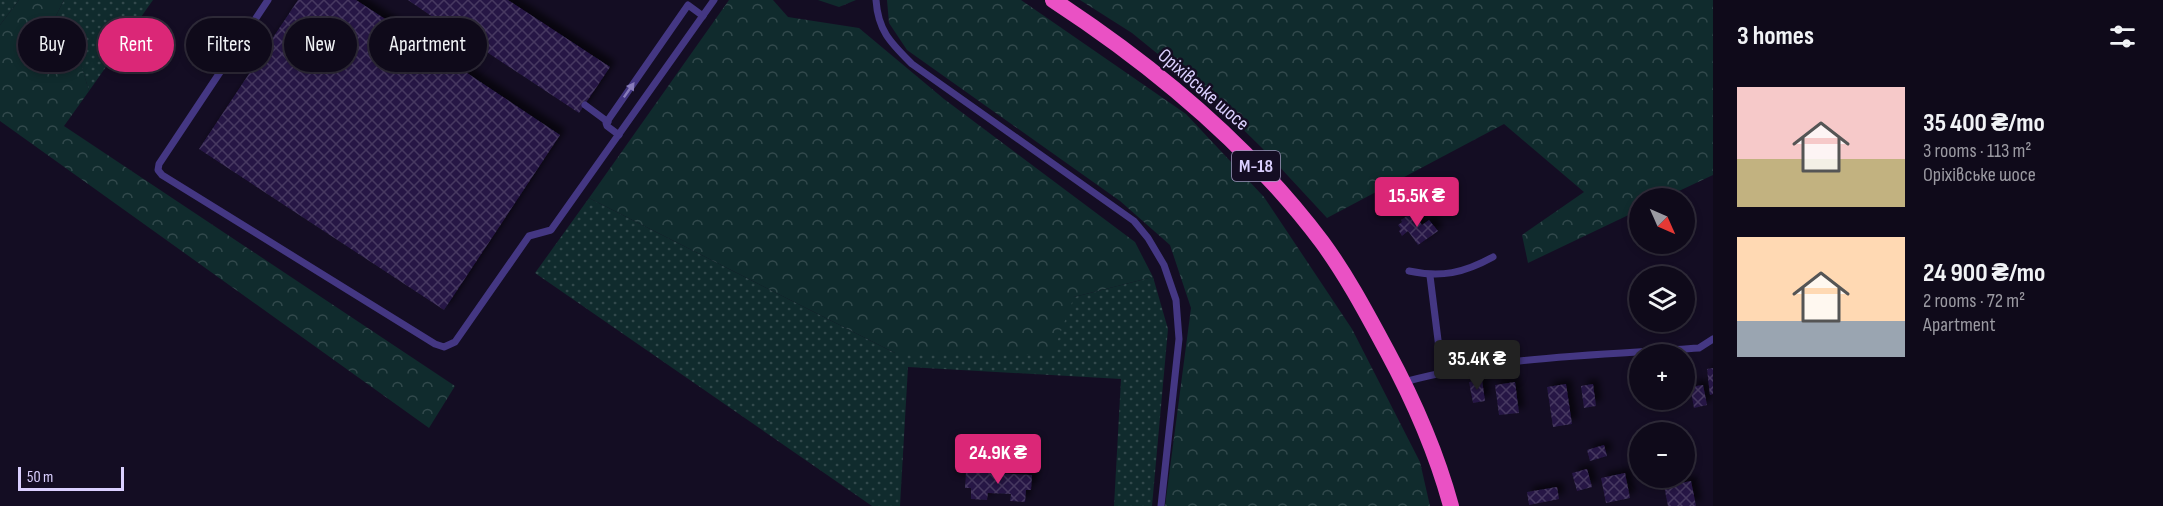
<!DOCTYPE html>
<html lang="en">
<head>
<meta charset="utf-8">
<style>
  :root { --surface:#0f0a1a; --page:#181323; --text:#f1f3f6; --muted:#9b9aa2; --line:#2f2b39; --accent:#db2777 }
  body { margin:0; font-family:"Sofia Sans Condensed",sans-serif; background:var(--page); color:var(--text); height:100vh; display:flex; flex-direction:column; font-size:22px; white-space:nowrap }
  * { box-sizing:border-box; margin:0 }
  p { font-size:20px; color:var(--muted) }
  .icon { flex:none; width:33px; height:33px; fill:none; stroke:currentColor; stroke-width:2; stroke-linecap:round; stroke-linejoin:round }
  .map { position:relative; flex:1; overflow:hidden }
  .side { display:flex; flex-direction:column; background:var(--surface); width:450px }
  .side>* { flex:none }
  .guide { position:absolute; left:18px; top:18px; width:570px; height:54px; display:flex; gap:12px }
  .needle { width:39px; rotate:135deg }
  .fabs { position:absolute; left:1629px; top:188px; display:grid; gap:12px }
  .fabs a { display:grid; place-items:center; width:66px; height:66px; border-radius:50%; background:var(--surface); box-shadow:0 3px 9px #0003,0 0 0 2px var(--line); font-size:30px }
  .scale { position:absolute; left:18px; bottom:15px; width:106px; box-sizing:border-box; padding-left:6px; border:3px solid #dbd0ff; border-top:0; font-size:16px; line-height:21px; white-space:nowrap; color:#dbd0ff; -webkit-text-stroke:4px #140d23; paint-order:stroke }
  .price { position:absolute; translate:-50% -51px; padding:0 14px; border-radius:6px; background:var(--accent); color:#fff; font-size:20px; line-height:39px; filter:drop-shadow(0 2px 3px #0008) }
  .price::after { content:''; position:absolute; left:50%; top:36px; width:18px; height:14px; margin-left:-9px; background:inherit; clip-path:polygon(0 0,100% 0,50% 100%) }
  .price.selected { background:#222; color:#fff }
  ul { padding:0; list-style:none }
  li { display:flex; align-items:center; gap:18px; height:150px; padding:0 24px }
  li span { display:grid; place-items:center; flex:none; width:168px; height:120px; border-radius:0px; color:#555 }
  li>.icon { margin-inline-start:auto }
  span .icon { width:72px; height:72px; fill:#fffc; stroke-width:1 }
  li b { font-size:26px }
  h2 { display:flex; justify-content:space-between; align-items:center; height:72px; padding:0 24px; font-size:26px }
  .chip { padding:0 21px; border-radius:27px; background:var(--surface); box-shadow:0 3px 9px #0003,0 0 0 2px var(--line); font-size:21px; line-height:54px }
  .chip.selected { background:var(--accent); color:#fff }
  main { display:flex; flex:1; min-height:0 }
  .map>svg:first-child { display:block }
  .grass { fill:url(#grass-dots) }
  .forest { fill:url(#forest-crowns) }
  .building { fill:url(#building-cross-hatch); filter:url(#shadow) }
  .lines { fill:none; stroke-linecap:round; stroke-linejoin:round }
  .service { stroke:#443783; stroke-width:7 }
  .trunk { stroke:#ea51c4; stroke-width:16 }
  .oneway { fill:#887cbb }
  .labels { text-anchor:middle; stroke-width:5; stroke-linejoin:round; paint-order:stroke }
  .shield { fill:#140d23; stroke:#9f96bd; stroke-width:1.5 }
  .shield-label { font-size:18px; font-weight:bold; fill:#dbd0ff }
  .street-label { font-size:20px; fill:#dbd0ff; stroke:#140d23 }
</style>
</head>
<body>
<main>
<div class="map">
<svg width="1713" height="506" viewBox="0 0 1713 506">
  <defs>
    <pattern id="grass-dots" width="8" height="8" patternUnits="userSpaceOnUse" patternTransform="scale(1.5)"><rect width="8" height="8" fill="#102b2d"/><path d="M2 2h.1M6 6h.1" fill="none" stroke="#32494c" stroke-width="1.8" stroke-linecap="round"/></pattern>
    <pattern id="forest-crowns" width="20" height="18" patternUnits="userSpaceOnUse" patternTransform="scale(1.5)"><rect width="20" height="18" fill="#102b2d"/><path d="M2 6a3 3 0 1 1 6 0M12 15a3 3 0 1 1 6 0" fill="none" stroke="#32494c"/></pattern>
    <pattern id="building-cross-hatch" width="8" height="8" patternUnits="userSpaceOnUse" patternTransform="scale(1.5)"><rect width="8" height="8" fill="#271945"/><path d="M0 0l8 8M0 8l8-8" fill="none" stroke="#463961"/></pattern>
    <filter id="shadow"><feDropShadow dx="5.5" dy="-5.5" stdDeviation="3" flood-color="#0009"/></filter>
  </defs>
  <rect width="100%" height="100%" fill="#140d23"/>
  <g class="grass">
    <polygon points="0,0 19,0 0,25"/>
    <polygon points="64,0 153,0 89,91 75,45 46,64 46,35"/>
    <polygon points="589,198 895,353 1074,297 1153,277 1168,329 1152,506 1114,506 1121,379 908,367 900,506 872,506 535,273"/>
  </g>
  <g class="forest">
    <polygon points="19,0 64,0 46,35 46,63 75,44 89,91 64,126 455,386 429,428 0,121 0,25"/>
    <polygon points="729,0 773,0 788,17 859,28 944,99 1135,242 1153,277 1074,297 1052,355 895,353 589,198"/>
    <polygon points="818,0 856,0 839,7"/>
    <polygon points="887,0 1021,0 1186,114 1264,197 1352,329 1420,462 1430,506 1165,506 1191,308 1170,245 1120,201 907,50 889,23"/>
    <polygon points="1080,0 1713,0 1713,175 1664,198 1640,198 1639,210 1528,263 1522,235 1584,192 1504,124 1327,218 1262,148 1207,94 1132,33"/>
  </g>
  <g class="building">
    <polygon points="298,0 356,0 425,45 440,22 408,0 508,0 610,67 579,113 467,39 452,63 560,135 444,310 199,149"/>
    <polygon points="1413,212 1422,225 1429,220 1438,231 1418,245 1408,231 1402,236 1399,231 1401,229 1398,225 1402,222 1401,220"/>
    <polygon points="1713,368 1713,394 1710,395 1707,369"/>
    <polygon points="1482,380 1485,401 1473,403 1469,382"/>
    <polygon points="1515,382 1519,413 1499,415 1495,385"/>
    <polygon points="1566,384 1572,424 1553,427 1547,387"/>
    <polygon points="1593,384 1596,406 1584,408 1581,386"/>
    <polygon points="1703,385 1707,405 1694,408 1690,387"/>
    <polygon points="1604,445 1607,456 1590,461 1587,450"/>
    <polygon points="1587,469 1592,487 1577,491 1572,473"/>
    <polygon points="966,472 1032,475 1031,490 1026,490 1025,502 1010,501 1011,494 988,493 987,500 971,499 971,488 965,488"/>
    <polygon points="1625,473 1630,498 1606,503 1601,478"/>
    <polygon points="1691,481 1696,506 1668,506 1664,486"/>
    <polygon points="1557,487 1559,499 1529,505 1527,492"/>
  </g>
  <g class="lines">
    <g class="service">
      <polyline points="268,0 159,164 158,170 162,175 435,344 444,347 455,342 529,236 551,230 714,0"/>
      <path d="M876,0C878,31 891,43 912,64L1134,221L1148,238L1164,265L1176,300L1179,339L1161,506"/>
      <polyline points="585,105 608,122"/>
      <polyline points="619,135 607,126 606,123 688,5 703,16"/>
      <path d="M1409,271C1441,278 1464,273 1493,257"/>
      <polyline points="1430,276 1442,372"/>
      <path d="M1404,382C1500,356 1601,355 1699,348L1713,339"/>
    </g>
    <path class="trunk" d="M1053,0C1154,66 1249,145 1322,242C1347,276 1367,314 1387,351C1414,401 1436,451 1451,506"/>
  </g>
  <defs><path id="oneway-solid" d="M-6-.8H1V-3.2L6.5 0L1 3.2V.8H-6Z" transform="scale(1.5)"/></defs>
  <use class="oneway" href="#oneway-solid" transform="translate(629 90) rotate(-55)"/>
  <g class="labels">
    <rect class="shield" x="1232" y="151" width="48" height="30" rx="4.5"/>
    <g class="shield-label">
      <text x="1256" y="172">М-18</text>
    </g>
    <g class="street-label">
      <text transform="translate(1204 89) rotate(41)" y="7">Оріхівське шосе</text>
    </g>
  </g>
</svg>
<div class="fabs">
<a><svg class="needle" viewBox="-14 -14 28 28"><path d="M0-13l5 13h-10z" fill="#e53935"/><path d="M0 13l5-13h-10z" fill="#9b9aa2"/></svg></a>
<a><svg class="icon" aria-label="layers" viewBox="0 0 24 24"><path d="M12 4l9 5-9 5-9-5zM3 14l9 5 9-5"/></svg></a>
<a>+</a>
<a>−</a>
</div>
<div class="scale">50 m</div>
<b class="price" style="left:1417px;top:228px">15.5K ₴</b>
<b class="price selected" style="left:1477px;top:391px">35.4K ₴</b>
<b class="price" style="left:998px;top:485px">24.9K ₴</b>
<div class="guide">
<a class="chip">Buy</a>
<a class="chip selected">Rent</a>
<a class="chip">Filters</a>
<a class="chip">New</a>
<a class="chip">Apartment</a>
</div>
</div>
<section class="side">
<h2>3 homes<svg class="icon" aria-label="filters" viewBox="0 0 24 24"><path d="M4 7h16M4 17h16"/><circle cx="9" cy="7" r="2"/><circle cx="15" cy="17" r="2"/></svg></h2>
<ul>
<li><span style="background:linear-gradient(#f6c9c9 60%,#c2b280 0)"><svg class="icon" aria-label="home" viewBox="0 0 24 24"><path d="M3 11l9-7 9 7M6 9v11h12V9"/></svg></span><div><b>35 400 ₴/mo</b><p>3 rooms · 113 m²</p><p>Оріхівське шосе</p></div></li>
<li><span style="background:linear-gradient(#ffd9b3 70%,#9aa5b1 0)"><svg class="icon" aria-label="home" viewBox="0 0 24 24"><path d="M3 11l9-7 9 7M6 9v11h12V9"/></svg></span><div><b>24 900 ₴/mo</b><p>2 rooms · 72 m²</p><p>Apartment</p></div></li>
</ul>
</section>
</main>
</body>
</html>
